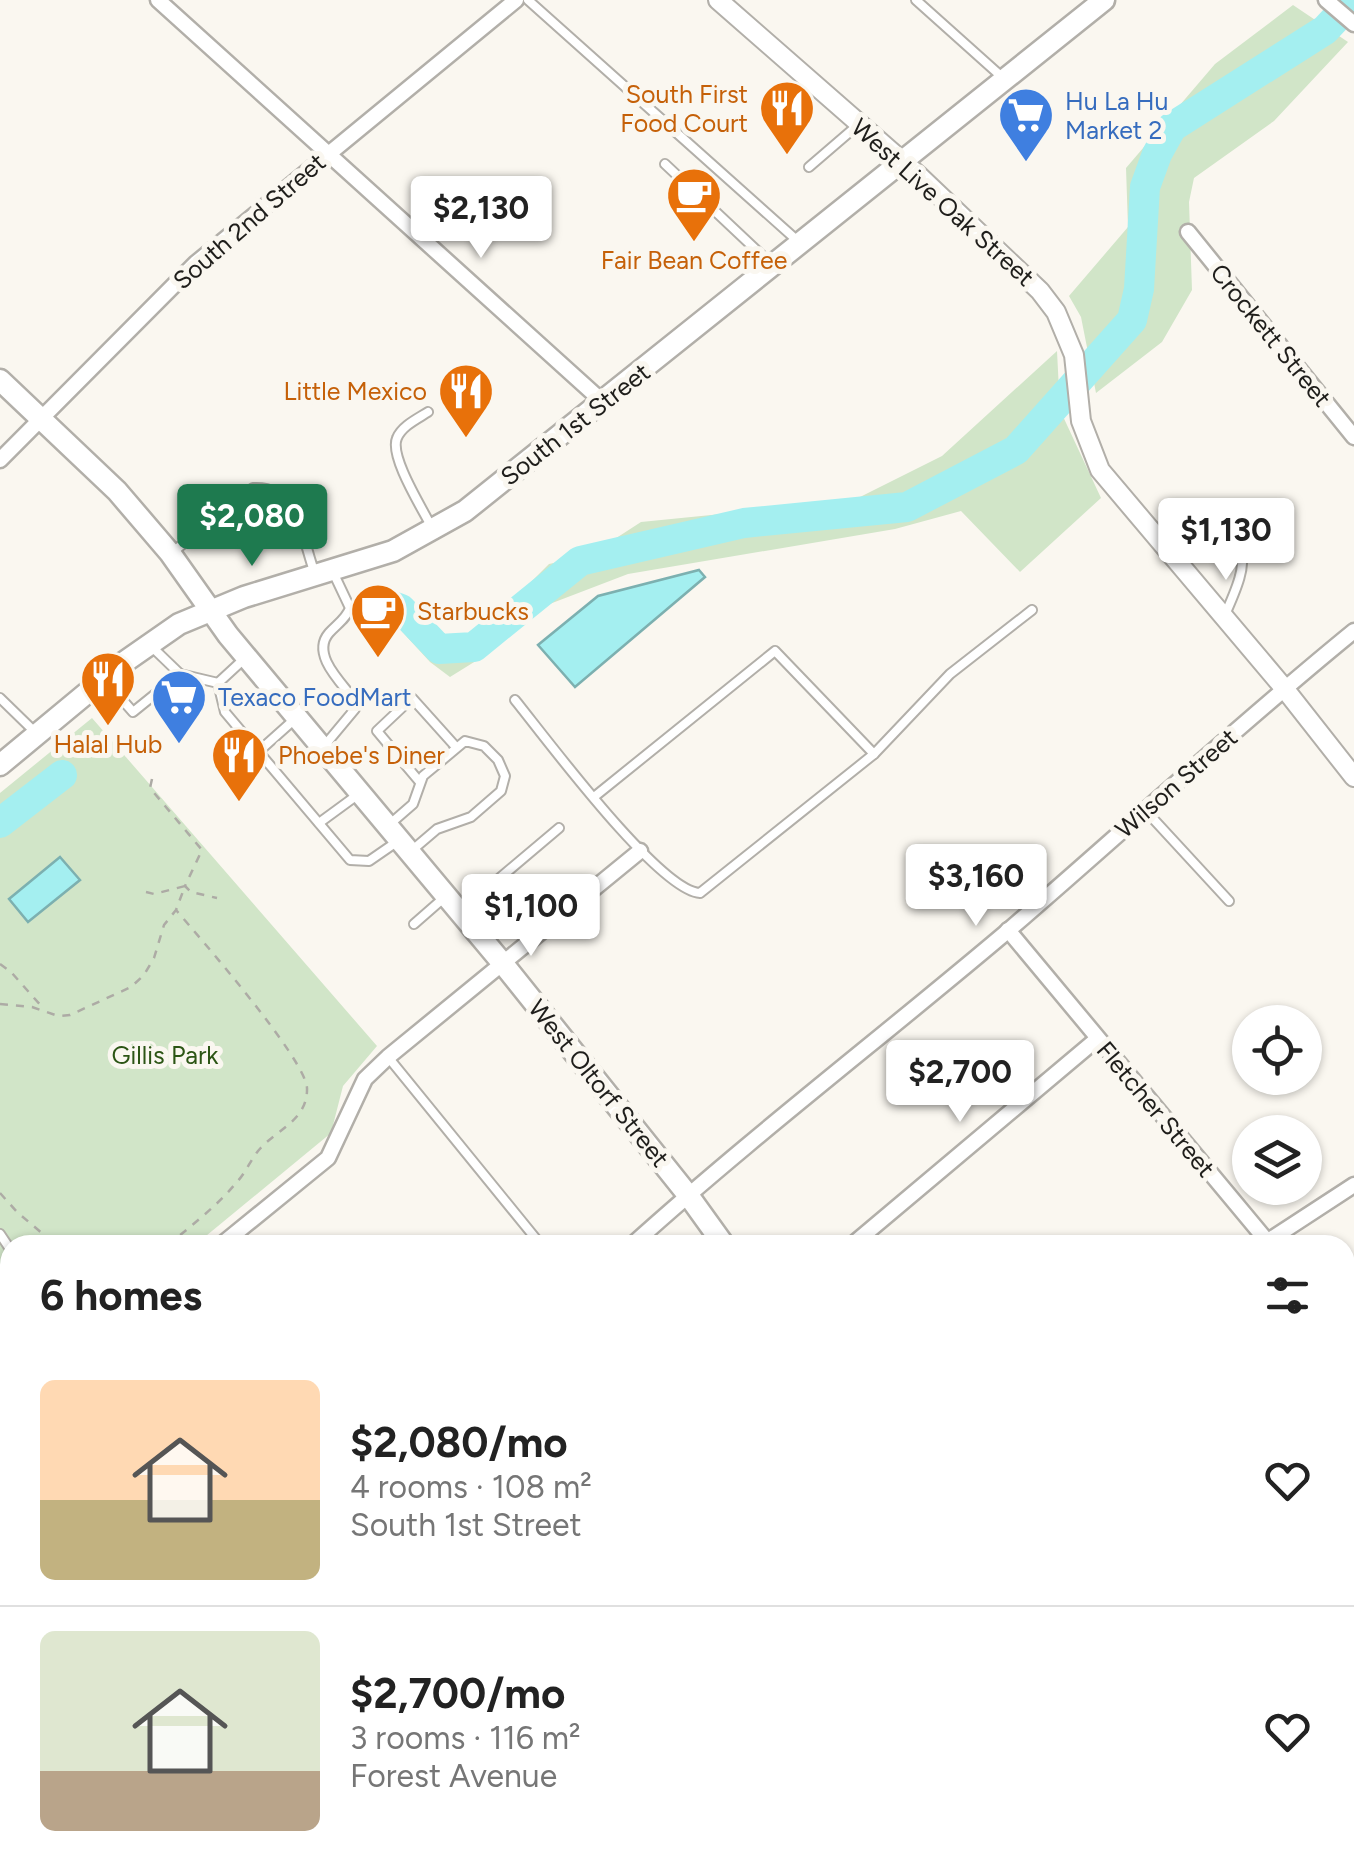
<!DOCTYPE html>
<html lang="en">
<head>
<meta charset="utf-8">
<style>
  :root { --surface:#fff; --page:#f2f2f2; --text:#222; --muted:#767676; --line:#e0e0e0; --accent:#1e7a4f }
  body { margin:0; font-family:Figtree,sans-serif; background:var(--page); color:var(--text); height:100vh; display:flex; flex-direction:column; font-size:38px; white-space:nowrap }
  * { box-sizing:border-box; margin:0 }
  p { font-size:32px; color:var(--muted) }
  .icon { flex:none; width:55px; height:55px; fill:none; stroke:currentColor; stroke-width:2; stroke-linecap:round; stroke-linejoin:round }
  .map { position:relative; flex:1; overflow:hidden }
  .details { position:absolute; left:0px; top:1235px; width:1355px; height:642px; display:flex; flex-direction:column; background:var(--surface); border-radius:30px 30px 0 0; box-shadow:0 2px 8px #0004 }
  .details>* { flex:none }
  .tools { position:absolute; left:1232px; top:1005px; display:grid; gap:20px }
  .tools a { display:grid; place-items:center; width:90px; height:90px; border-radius:50%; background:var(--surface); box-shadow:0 2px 8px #0004; font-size:50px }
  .price { position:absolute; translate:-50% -85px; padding:0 22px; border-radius:10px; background:#fff; color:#222; font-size:32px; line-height:65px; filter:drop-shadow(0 2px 5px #0008) }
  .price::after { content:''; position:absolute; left:50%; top:60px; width:30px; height:22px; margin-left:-15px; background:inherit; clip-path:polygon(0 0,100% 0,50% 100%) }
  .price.active { background:var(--accent); color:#fff }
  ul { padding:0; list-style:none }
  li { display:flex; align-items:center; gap:30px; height:250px; padding:0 40px }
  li+li { border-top:2px solid var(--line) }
  li span { display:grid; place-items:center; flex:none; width:280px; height:200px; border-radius:15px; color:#555 }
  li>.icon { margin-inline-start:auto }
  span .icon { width:120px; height:120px; fill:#fffc; stroke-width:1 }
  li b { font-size:42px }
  h2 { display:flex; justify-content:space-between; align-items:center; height:120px; padding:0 40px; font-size:42px }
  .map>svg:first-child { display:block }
  .education { fill:#fde8e3 }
  .green { fill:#d1e5c8 }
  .water { fill:#a4eff0; stroke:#7cb0b0; stroke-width:2.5 }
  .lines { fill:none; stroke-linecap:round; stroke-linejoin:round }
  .river { stroke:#a4eff0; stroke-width:30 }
  .service-casing { stroke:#b2afa9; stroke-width:12 }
  .minor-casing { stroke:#b2afa9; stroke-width:19 }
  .tertiary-casing { stroke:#b2afa9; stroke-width:22 }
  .secondary-casing { stroke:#b2afa9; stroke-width:25 }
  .path { stroke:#adaba5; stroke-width:2.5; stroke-dasharray:8 8; stroke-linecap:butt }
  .service { stroke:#fff; stroke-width:8 }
  .minor { stroke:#fff; stroke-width:14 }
  .tertiary { stroke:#fff; stroke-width:18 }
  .secondary { stroke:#fff; stroke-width:20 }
  .labels { text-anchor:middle; stroke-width:10; stroke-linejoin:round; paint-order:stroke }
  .food-label { font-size:25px; fill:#c56008; stroke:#faf7f0; text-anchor:end }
  .shop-label { font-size:25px; fill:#366cbe; stroke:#faf7f0; text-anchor:start }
  .street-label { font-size:25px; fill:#1f1e1b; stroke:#faf7f0 }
  .park-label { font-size:25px; fill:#2c5515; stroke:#faf7f0 }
</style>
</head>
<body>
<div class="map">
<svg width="1354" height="1876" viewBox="0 0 1354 1876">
  <rect width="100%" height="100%" fill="#faf7f0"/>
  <polygon class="education" points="1345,1585 1354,1599 1354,1772 1345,1777"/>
  <g class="green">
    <polygon points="1293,5 1348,42 1274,121 1194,178 1189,202 1192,290 1162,342 1096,393 1081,317 1069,296 1128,227 1126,168 1215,64"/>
    <path d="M1057,351L1060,410L1101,498L1020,572L961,511L895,529L628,574L547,605L479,659L450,677L430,662L384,612H410C429,630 445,651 473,640L549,564L590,555L641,522L821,504L860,497L942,456Z"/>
    <polygon points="92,718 377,1046 343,1086 331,1133 195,1245 10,1245 10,1325 0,1314 0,793"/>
  </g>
  <g class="water">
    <polygon points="699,570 705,577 575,687 538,645 598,596"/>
    <polygon points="60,857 80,880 28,922 9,899"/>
  </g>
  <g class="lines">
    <g class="river">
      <polyline points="385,603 401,609 439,649 474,647 580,561 744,523 907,507 1016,450 1132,320 1139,289 1145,187 1157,154 1172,127 1325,30 1353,0"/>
      <polyline points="0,823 62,775"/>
    </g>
    <g class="service-casing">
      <g id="service">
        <polyline points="528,0 800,243"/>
        <polyline points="916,0 1002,77"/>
        <polyline points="665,164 769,262"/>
        <polyline points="809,167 859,124"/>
        <path d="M428,412C417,419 402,426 397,438C389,456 422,508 431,526"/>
        <path d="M1159,536L1184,518C1254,538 1252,555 1224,617"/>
        <path d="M174,551L253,488C297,485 302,537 314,571"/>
        <polyline points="151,646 180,674"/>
        <polyline points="104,679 133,712 180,674 218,683 225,712 350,860 369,861 398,841"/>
        <polyline points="218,683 244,659"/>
        <polyline points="0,698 37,734"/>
        <path d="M515,700C545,737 659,891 700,893L874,754L950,674L1032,610"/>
        <path d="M325,745L355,709L356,702C343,684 310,655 329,633C337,624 346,619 350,608L332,570"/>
        <polyline points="258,752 296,718"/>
        <polyline points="419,781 377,731 412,698 456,747"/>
        <polyline points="594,797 775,651 874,754"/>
        <polyline points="1146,811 1229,901"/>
        <polyline points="319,823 360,793"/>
        <polyline points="390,824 413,804 423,776 465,741 484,746 498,760 505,776 501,791 471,817 437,829 410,852"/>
        <polyline points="463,909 559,828"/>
        <polyline points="414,924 446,896"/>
        <polyline points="388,1057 541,1245"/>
        <polyline points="0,1234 10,1249"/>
        <polyline points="1345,1342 1354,1336"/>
        <polyline points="1345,1812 1354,1826"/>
        <polyline points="732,1868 738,1876"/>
        <polyline points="1278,1868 1284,1876"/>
      </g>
    </g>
    <g class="minor-casing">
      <g id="minor">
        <polyline points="158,0 604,403"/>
        <polyline points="1326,0 1354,24"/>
        <polyline points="1188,232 1354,437"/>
        <polyline points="0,460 196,263 516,0"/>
        <polyline points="1008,930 1267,1241"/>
        <polyline points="221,1245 328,1158 365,1079 388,1057 640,851"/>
        <path d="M632,1245C754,1135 885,1035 1010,929C1125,830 1236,727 1354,631"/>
        <polyline points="852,1245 1097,1039"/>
        <polyline points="1262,1245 1354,1185"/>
        <polyline points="0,1428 10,1420"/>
        <polyline points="1345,1487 1354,1482"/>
        <polyline points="0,1766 10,1758"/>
        <polyline points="1345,1797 1354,1791"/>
        <polyline points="245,1876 255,1868"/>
        <polyline points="1219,1876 1233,1868"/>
      </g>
    </g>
    <g class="tertiary-casing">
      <polyline id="tertiary" points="718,0 918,175 1040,291 1056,312 1074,355 1081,421 1100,470 1284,688 1354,777"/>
    </g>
    <g class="secondary-casing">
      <g id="secondary">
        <polyline points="0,380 117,491 170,553 228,635 504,965 688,1195 724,1245"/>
        <polyline points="0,765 123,663 179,624 244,597 393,551 465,511 1104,0"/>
        <polyline points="1122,1868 1127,1876"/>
        <polyline points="1144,1868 1149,1876"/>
      </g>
    </g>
    <g class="path">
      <polyline points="152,779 150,788 202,850 185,886 191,892 217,898"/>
      <polyline points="0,964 11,972 43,1008"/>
      <polyline points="0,1004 32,1007 58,1016 70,1015 131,987 144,975 154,958 164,925 176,910 185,886 154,894 146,892"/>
      <polyline points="0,1193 17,1212 56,1245"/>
      <path d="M168,1245C191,1226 217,1206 236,1183C245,1174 250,1161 258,1151C275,1130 308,1121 307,1088C305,1058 200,938 176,910"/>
    </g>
    <use href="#service" class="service"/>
    <use href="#minor" class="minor"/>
    <use href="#tertiary" class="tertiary"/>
    <use href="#secondary" class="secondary"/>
  </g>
  <defs>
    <g id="restaurant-pin" transform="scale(2.875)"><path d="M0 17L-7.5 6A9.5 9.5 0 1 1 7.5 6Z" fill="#e8710a" stroke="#faf7f0"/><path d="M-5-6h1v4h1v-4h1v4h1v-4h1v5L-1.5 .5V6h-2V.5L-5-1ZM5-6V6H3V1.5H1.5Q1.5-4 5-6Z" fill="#fff"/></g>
    <g id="supermarket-pin" transform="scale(2.875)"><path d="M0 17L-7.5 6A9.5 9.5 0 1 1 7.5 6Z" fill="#3f7fe0" stroke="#faf7f0"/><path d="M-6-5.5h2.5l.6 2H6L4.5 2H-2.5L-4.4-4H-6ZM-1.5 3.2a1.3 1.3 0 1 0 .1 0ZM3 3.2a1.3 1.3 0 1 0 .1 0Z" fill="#fff"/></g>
    <g id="cafe-pin" transform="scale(2.875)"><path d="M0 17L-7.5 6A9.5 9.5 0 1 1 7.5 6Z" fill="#e8710a" stroke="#faf7f0"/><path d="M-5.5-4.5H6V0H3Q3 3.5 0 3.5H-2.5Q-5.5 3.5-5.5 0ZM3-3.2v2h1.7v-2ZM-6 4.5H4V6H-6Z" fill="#fff"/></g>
  </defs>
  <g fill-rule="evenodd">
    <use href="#restaurant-pin" x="787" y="108"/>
    <use href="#supermarket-pin" x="1026" y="115"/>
    <use href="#cafe-pin" x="694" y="195"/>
    <use href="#restaurant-pin" x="466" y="391"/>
    <use href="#cafe-pin" x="378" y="611"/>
    <use href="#restaurant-pin" x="108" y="679"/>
    <use href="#supermarket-pin" x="179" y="697"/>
    <use href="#restaurant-pin" x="239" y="755"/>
  </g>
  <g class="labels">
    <g class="food-label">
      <text x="748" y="103">South First<tspan x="748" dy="29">Food Court</tspan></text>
      <text x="694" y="269" text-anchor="middle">Fair Bean Coffee</text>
      <text x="427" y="400">Little Mexico</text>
      <text x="417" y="620" text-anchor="start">Starbucks</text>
      <text x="108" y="753" text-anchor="middle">Halal Hub</text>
      <text x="278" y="764" text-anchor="start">Phoebe's Diner</text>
    </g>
    <g class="shop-label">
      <text x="1065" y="110">Hu La Hu<tspan x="1065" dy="29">Market 2</tspan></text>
      <text x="218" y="706">Texaco FoodMart</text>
    </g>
    <g class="street-label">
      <text transform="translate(943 202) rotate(42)" y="9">West Live Oak Street</text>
      <text transform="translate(249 221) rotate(-41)" y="9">South 2nd Street</text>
      <text transform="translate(1271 335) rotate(51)" y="9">Crockett Street</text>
      <text transform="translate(575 424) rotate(-38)" y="9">South 1st Street</text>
      <text transform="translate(1176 783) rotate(-41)" y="9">Wilson Street</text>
      <text transform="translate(599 1083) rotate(51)" y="9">West Oltorf Street</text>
      <text transform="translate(1156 1109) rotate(50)" y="9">Fletcher Street</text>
    </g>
    <g class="park-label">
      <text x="165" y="1064">Gillis Park</text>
    </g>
  </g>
</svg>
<div class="tools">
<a><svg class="icon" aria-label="locate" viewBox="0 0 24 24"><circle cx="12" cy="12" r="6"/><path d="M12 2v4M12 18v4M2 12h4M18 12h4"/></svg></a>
<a><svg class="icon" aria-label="layers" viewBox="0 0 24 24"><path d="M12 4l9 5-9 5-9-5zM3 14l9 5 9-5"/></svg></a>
</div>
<b class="price" style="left:481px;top:261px">$2,130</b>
<b class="price active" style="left:252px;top:569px">$2,080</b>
<b class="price" style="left:1226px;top:583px">$1,130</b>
<b class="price" style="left:976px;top:929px">$3,160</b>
<b class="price" style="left:531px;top:959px">$1,100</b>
<b class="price" style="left:960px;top:1125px">$2,700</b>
<section class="details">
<h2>6 homes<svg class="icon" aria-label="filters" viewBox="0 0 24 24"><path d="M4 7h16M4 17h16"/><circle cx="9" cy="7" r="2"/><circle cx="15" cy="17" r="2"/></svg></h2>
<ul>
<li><span style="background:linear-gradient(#ffd9b3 60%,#c2b280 0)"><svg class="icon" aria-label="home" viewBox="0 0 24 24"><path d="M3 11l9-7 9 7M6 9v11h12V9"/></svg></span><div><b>$2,080/mo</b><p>4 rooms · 108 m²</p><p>South 1st Street</p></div><svg class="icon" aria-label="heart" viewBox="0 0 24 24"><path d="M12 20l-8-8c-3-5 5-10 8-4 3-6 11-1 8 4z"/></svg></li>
<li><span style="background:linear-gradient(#dfe7d0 70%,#b9a48a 0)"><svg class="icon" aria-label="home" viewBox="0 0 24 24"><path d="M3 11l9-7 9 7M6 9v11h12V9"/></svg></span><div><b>$2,700/mo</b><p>3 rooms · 116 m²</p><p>Forest Avenue</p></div><svg class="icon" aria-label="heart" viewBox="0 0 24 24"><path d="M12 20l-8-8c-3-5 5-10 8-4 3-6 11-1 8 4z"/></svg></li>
</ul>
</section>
</div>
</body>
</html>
